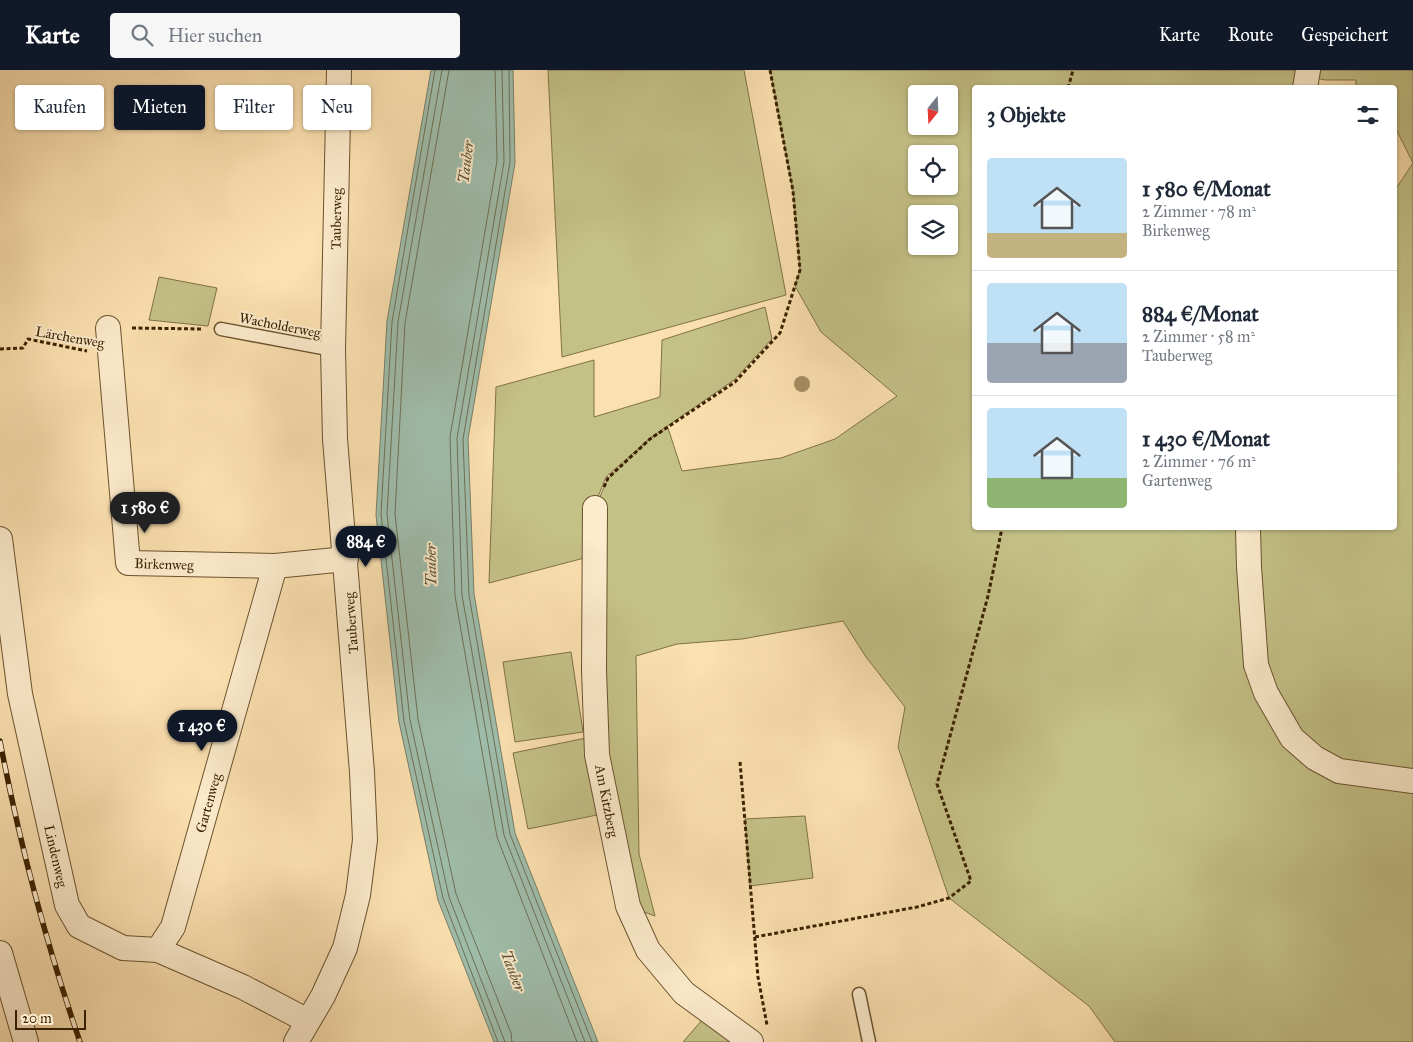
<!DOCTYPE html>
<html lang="de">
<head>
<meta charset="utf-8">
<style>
  :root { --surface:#fff; --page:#f6f6f7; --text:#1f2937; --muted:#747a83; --line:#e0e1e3; --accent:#111827 }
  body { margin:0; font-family:"IM FELL Great Primer",serif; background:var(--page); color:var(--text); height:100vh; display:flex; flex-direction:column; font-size:19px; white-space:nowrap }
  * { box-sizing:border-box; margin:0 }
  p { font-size:16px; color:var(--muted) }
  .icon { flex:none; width:28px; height:28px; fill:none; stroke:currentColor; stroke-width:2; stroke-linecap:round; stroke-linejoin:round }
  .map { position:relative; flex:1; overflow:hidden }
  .panel { position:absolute; left:972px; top:15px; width:425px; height:445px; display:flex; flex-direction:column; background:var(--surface); border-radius:5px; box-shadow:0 1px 4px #0004 }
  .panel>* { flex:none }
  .guide { position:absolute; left:15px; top:15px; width:475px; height:45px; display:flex; gap:10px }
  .needle { width:32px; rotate:198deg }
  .controls { position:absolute; left:908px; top:15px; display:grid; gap:10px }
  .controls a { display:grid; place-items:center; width:50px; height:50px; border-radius:5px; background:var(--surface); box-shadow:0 1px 4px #0004; font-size:25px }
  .scale { position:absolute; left:15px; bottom:12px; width:71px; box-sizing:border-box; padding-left:5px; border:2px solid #3b2201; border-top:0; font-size:14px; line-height:18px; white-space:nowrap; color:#3b2201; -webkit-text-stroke:4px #fcebcc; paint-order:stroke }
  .price { position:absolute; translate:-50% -42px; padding:0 11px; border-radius:18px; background:var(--accent); color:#fff; font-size:16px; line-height:32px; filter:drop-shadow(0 1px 2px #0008) }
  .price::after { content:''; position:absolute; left:50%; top:30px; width:15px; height:11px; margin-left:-8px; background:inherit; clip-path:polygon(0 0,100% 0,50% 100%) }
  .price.active { background:#222; color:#fff }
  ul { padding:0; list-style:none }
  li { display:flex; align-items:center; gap:15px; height:125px; padding:0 15px }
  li+li { border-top:1px solid var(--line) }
  li span { display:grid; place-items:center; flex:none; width:140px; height:100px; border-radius:5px; color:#555 }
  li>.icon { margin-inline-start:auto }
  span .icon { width:60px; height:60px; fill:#fffc; stroke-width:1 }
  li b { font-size:21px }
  h2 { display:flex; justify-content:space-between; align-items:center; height:60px; padding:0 15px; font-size:21px }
  .chip { padding:0 18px; border-radius:5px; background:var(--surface); box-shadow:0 1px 4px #0004; font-size:18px; line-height:45px }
  .chip.active { background:var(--accent); color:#fff }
  header { display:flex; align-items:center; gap:30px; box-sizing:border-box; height:70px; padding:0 25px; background:var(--accent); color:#fff }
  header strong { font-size:24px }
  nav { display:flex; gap:28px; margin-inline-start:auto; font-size:18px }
  .search { width:350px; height:45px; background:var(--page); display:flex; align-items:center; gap:12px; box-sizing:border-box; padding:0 18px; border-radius:5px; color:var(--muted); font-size:19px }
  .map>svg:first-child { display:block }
  .green { fill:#c4c187; stroke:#807244; fill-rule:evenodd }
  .water { fill:#9fbdab; stroke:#777f67 }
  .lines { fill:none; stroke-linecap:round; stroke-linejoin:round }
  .shore { stroke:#6d7056; stroke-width:1 }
  .lane-casing { stroke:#6b522d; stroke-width:15 }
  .street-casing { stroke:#6b522d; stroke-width:26 }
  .path { stroke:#3b2201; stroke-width:3; stroke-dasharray:4 2.5; stroke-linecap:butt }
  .lane { stroke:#fcebcc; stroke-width:12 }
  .street { stroke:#fcebcc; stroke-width:24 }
  .rail-casing { stroke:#3b2201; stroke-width:5.5 }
  .rail { stroke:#fcebcc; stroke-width:4; stroke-dasharray:11; stroke-linecap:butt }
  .tree { fill:#a48e62 }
  .labels { text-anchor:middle; stroke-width:4; stroke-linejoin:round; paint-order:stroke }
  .street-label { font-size:14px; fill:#3b2201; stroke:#fcebcc }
  .water-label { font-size:15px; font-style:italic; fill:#595034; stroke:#fcebcc }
</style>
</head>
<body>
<header>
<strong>Karte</strong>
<div class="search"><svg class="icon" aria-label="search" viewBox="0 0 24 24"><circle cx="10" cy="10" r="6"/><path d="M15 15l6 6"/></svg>Hier suchen</div>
<nav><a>Karte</a><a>Route</a><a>Gespeichert</a></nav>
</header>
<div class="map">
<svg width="1413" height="972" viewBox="0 0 1413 972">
  <rect width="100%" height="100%" fill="#fbe0b0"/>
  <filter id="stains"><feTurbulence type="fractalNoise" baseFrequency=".004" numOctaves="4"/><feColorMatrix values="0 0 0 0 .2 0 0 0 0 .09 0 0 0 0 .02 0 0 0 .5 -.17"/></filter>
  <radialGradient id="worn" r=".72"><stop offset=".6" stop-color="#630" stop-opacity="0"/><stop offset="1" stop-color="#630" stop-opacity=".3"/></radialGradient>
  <g class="green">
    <polygon points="548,0 744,0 786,225 562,287"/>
    <path d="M770,0H1413V972H1115L1089,936L949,828L898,677L905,637L866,587L843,551L742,569L677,574L636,586L639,784L655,846L628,836L597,685L595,438L608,408L650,369L668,358L682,401L781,388L835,369L897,326L821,262L795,216L800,200L793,121ZM1307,6L1325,10H1356V17L1395,18V57L1413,93L1395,120V458H975V18L1305,17ZM916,24H949V56H916ZM916,84H949V116H916ZM916,144H949V176H916Z"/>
    <polygon points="159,207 217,218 208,256 149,250"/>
    <polygon points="765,237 772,269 734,310 650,368 606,407 593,439 592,486 489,513 496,317 594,290 594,347 660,327 662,270"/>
    <polygon points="571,582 583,662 515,672 503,592"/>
    <polygon points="586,668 602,744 528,759 513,683"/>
    <polygon points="805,746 813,808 750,816 745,749"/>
    <polygon points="709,942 751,972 683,972"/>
  </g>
  <polygon class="water" points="431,0 513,0 515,93 468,369 474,524 515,763 598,972 494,972 438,830 399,652 376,445 387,251"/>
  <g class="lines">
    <g class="shore">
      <polyline points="435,0 392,252 381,444 404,651 443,828 498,972"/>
      <polyline points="442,0 398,252 387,444 410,650 449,827 505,972"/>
      <polyline points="449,0 405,253 395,444 418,649 456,824 511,963 512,972"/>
      <polyline points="495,0 497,91 450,367 455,526 497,767 577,972"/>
      <polyline points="502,0 504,92 457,368 462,525 504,765 585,972"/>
      <polyline points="509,0 510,92 463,369 469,525 510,764 592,972"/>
    </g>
    <g class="lane-casing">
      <g id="lane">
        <polyline points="221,259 333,280"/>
        <polyline points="859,924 869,972"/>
      </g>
    </g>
    <g class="street-casing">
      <g id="street">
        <polyline points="1305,18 1308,0"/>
        <polyline points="108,258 128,493 275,496 346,489"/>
        <polyline points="595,438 594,600 597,685 628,836 648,880 684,923 751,972"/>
        <polyline points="1248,458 1249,497 1256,595 1266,623 1292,668 1315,688 1339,701 1413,711"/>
        <polyline points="0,469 20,624 67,835 79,856 123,878 158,880 243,917 306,950"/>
        <polyline points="158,880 173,857 275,496"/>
        <polyline points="0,883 26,972"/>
        <polyline points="296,972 323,926 345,878 358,825 365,770 362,702 335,369 333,280 339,0"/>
      </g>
    </g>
    <g class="path">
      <polyline points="1068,18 1073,0"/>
      <polyline points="132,258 203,259"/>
      <polyline points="0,279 23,278 28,269 87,281"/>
      <polyline points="604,417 608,408 650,369 735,312 780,263 800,200 793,121 770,0"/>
      <polyline points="740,692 758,907 767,955"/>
      <polyline points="755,867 917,837 949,828 971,811 937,714 988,526 1002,458"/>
    </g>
    <use href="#lane" class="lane"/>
    <use href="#street" class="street"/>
    <g class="rail-casing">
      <path id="rail" d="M0,671C19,771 47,876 80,972"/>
    </g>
    <use href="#rail" class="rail"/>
  </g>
  <circle class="tree" cx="802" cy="314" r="8"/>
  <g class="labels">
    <g class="street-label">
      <text transform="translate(336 149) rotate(-89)" y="5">Tauberweg</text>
      <text transform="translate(280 255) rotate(11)" y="5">Wacholderweg</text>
      <text transform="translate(70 267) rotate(10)" y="5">Lärchenweg</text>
      <text transform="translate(164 494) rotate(2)" y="5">Birkenweg</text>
      <text transform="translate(351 553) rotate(-94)" y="5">Tauberweg</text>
      <text transform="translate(607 731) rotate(79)" y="5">Am Kitzberg</text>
      <text transform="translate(208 733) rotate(-74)" y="5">Gartenweg</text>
      <text transform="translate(56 786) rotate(77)" y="5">Lindenweg</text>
    </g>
    <g class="water-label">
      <text transform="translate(466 92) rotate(-83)" y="5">Tauber</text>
      <text transform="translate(431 495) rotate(-91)" y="5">Tauber</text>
      <text transform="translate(513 901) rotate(69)" y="5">Tauber</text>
    </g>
  </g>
  <rect width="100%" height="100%" filter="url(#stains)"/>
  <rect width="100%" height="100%" fill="url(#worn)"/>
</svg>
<div class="controls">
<a><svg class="needle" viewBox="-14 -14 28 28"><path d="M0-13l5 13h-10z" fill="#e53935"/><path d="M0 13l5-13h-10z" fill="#747a83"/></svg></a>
<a><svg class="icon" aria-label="locate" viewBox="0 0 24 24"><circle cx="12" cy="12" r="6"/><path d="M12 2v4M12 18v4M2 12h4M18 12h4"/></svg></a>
<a><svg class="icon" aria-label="layers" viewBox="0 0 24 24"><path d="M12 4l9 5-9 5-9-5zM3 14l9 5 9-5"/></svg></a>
</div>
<div class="scale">20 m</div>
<b class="price active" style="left:145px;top:464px">1 580 €</b>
<b class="price" style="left:366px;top:498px">884 €</b>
<b class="price" style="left:202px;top:682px">1 430 €</b>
<div class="guide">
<a class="chip">Kaufen</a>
<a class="chip active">Mieten</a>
<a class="chip">Filter</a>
<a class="chip">Neu</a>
</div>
<section class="panel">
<h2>3 Objekte<svg class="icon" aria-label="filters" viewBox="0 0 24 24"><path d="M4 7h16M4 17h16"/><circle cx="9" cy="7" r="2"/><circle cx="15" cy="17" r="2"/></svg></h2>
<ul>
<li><span style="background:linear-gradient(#bfe0f5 75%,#c2b280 0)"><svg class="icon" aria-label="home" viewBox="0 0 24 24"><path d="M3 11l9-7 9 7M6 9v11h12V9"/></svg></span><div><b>1 580 €/Monat</b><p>2 Zimmer · 78 m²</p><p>Birkenweg</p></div></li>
<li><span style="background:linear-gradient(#bfe0f5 60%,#9aa5b1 0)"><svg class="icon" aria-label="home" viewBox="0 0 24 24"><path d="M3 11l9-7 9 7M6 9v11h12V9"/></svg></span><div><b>884 €/Monat</b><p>2 Zimmer · 58 m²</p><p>Tauberweg</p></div></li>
<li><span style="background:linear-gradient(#bfe0f5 70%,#8fb573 0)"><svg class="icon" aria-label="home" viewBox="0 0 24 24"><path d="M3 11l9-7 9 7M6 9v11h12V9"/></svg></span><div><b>1 430 €/Monat</b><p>2 Zimmer · 76 m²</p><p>Gartenweg</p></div></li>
</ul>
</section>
</div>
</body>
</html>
